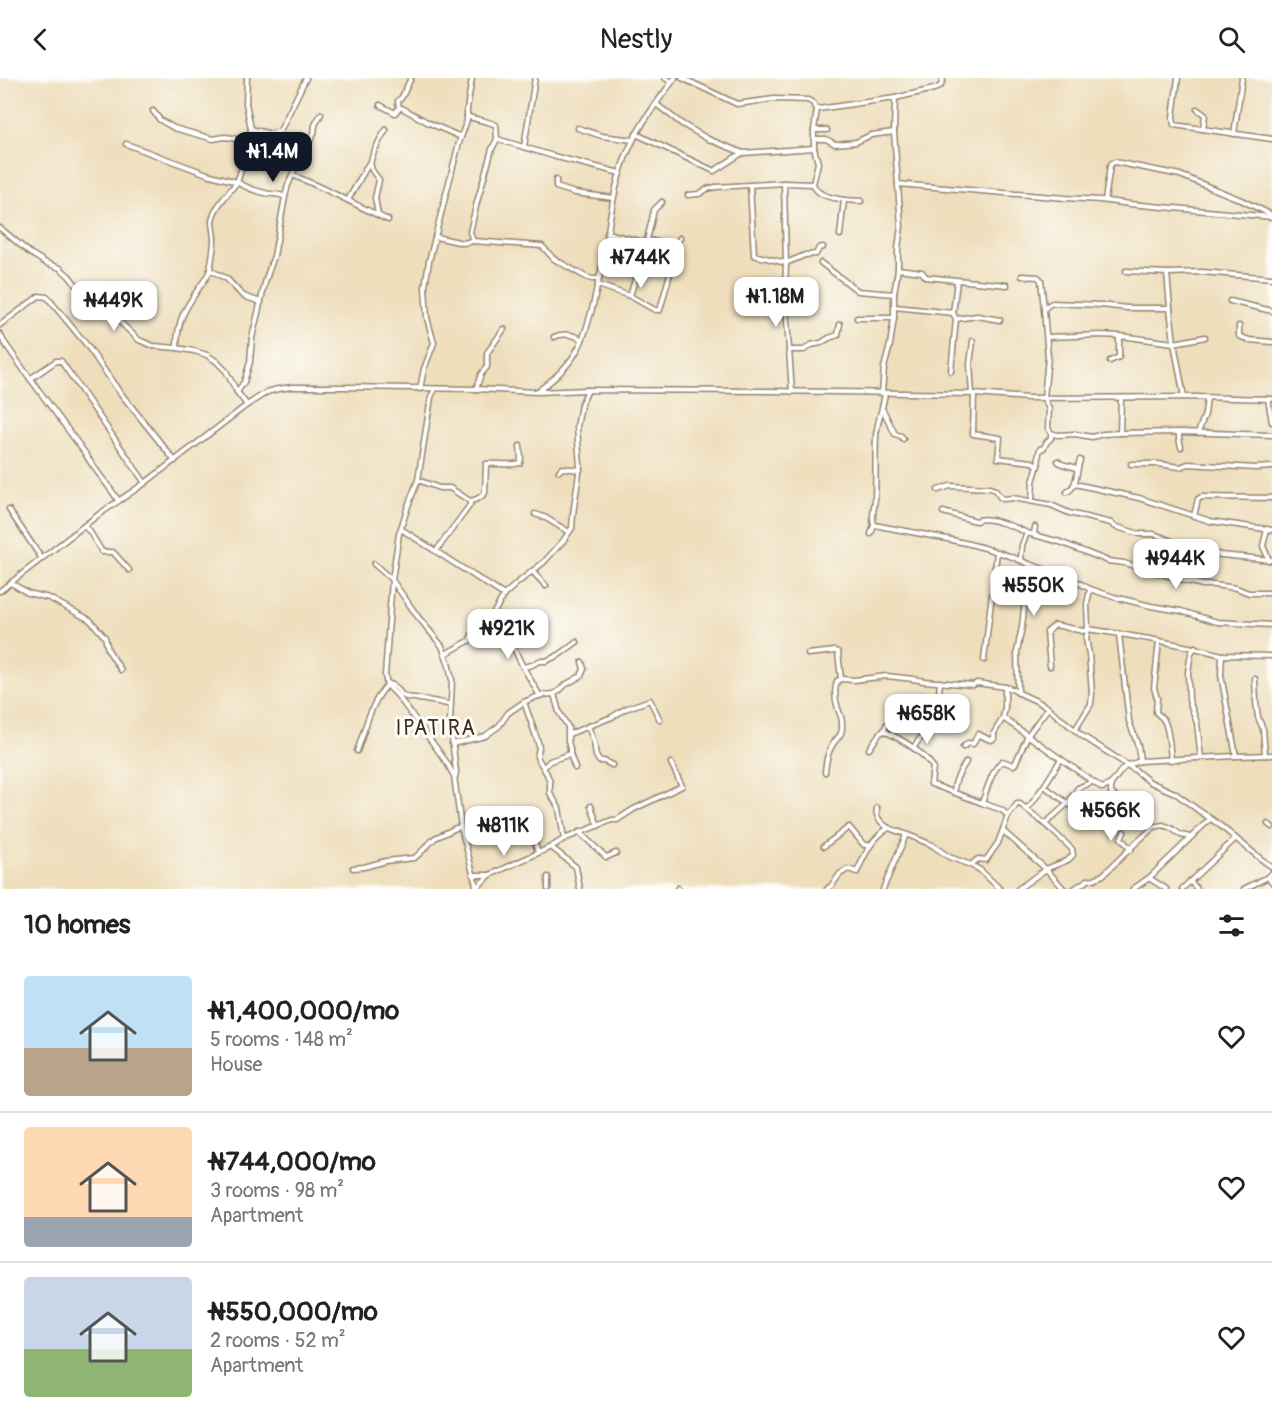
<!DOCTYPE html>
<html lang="en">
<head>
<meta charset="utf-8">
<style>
  :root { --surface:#fff; --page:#f2f2f2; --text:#222; --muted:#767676; --line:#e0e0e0; --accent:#111827 }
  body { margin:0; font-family:Pangolin,sans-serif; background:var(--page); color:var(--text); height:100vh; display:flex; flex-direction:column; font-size:22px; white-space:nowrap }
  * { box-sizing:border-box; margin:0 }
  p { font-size:20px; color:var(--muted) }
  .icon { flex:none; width:33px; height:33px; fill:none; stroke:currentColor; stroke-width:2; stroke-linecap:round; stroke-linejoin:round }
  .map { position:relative; height:811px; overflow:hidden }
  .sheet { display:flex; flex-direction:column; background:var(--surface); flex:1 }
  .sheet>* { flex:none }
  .price { position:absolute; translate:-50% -51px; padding:0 14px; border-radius:12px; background:#fff; color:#222; font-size:20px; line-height:39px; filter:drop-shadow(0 2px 3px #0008) }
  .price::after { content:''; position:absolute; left:50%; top:36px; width:18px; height:14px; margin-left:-9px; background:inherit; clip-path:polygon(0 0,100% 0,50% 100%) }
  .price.current { background:var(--accent); color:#fff }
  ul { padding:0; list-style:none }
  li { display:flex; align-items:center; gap:18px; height:150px; padding:0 24px }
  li+li { border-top:2px solid var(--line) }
  li span { display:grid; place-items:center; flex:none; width:168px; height:120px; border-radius:6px; color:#555 }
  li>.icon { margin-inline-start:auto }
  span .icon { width:72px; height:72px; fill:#fffc; stroke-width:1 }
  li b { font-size:26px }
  h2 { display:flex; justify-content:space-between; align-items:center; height:72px; padding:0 24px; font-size:26px }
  header { display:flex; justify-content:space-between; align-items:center; height:78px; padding:0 24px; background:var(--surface); font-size:27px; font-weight:600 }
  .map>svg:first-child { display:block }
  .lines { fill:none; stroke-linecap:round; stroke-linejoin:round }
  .minor-casing { stroke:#94846d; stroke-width:7 }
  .minor { stroke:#fff; stroke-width:4 }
  .labels { text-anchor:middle; stroke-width:6; stroke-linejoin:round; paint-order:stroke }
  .quarter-label { font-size:21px; letter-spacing:1.5px; fill:#3b2a1e; stroke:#fdfcf7 }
</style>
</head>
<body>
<header><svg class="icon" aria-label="back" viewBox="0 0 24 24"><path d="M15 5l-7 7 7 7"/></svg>Nestly<svg class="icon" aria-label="search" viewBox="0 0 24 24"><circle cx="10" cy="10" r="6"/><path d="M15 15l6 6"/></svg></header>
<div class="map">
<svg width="1272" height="811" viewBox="0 0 1272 811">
  <rect width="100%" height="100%" fill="#fdfcf7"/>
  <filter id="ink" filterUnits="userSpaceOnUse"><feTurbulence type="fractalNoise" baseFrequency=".0167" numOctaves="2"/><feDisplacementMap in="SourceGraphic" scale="12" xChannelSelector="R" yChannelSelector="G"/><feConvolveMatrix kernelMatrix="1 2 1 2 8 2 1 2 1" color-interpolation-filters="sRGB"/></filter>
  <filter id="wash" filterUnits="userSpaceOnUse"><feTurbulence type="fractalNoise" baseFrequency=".008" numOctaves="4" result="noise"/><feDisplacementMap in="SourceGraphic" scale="24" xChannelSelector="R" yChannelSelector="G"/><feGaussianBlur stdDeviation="1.35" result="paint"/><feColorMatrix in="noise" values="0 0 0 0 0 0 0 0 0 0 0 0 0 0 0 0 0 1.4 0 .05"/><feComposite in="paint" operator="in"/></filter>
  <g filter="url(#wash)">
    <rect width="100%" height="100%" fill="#eedebc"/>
  </g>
  <g filter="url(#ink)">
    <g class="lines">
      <g class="minor-casing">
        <g id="minor">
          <polyline points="665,0 672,4"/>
          <polyline points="682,0 737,26 774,21 808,22 813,25 817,31"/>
          <polyline points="1178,0 1173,39 1174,47 1272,61"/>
          <polyline points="656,26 682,46 708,61 743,75 814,70 818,85 813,106 784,105 786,185 785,214 792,314"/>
          <polyline points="380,27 395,35 399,30 402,30 429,45 461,59"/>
          <polyline points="399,30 398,23 402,19 411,0"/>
          <path d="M818,31L895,20L934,11C941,9 942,7 943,0"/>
          <polyline points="1197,31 1205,37 1203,51"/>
          <polyline points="153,33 160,42 174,50 213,61 225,59 233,60 248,70"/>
          <path d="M467,38C476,42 489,43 496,47L497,61L553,78L620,95"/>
          <polyline points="578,50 602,58 633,62"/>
          <polyline points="251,51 271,56 280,53 306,0"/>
          <polyline points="814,52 817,31"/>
          <polyline points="636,56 714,93 742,75"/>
          <polyline points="1234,56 1242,0"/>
          <polyline points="814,61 826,61 835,66 856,64 871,57 894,54"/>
          <polyline points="126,66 207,96 237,104 246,78 251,51 246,25 247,0"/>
          <polyline points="524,69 535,0"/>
          <polyline points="814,70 814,52 827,52"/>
          <path d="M292,97C325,110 356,127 388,142"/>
          <polyline points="556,102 556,109 575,115 613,120"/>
          <path d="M813,106C818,119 831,119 844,122L840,157"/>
          <polyline points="898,106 1065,120 1100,122 1130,126 1272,139"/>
          <polyline points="750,107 754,177 786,185 805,177 816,176 819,170 823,169"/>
          <polyline points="688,117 699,116 707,111 716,109 784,105"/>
          <polyline points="285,119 288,107 300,79 314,56 315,47 321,36"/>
          <polyline points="348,122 369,85"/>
          <polyline points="844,122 861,123"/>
          <polyline points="1105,122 1110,88 1112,85 1115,84 1180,97 1239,121 1272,137"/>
          <path d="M378,136L375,120L379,102C376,97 372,94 371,89C368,82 381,59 386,52"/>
          <polyline points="0,150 30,175 46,185 60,190 69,198 76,207 93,217 107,227 122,246 139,262 153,268 177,270 194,273 207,277 216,283 226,293 237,314 247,327"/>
          <polyline points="607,155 646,165 647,162 672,167 676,167 680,160"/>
          <polyline points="436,159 463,165 473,163 542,168 554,181 586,199 592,201 599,201"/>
          <polyline points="647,162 654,132 662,124"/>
          <polyline points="473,163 470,154 477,124 492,71 497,61"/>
          <polyline points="821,185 858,213 894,216"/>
          <path d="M898,191L922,194L926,199C953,202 980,204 1007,207"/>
          <polyline points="210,192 227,201 241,216 246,219 261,224"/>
          <polyline points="1126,193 1167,195 1170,230"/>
          <polyline points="1167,195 1202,194 1272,200"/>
          <polyline points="1022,198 1038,199 1041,202 1044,231"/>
          <polyline points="957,203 953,235 956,241 977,238 1000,242"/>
          <polyline points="598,207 630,218 655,232 660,232 671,192"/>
          <polyline points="752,211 785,214"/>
          <polyline points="630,218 646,165"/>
          <polyline points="1230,223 1272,233"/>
          <polyline points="895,229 953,235"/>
          <polyline points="786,235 797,227 811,211"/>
          <polyline points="857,240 894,240"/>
          <polyline points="0,247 39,218 47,219 86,266 118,312 175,383"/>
          <polyline points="1239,248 1239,258 1249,262 1272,264"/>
          <path d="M0,256L4,264L26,295L85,375C94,392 108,406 118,422"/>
          <path d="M554,259C562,255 575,256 582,262"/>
          <polyline points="1047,259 1101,257 1120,258 1174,265 1205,259"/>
          <path d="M177,270C177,243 184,232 199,210C202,205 207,200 209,194C211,191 214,166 214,162C214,156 212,149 212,143C214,129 229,115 237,104C245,109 256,113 265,115C272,117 278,115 285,119L274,178L266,201L252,260L250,284L244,304L237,314"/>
          <polyline points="789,272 804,272 811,267 821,265 829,260 838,257 840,246"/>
          <polyline points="1110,283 1119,279 1119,261 1122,259"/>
          <polyline points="951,293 956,241"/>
          <polyline points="30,301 56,283 61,283 145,405"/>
          <polyline points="420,311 424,291 434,265 427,240 425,209 429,183 459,65 467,42 467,31 472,0"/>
          <polyline points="435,311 431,319 418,402 408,428 399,456 392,502 385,597 387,607 397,617 424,653 447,685 454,698 461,749 477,811"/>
          <polyline points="476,311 481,296 487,289 487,275 504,251"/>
          <path d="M538,313C553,302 569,288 578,271C586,256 590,239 594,223C597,208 601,194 604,179C609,149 612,118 622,89C633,55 654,28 675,0"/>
          <polyline points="882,315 884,290 890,267 894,240 894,216 898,191 898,171 901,148 894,54 895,20"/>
          <polyline points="972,316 970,286 973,263"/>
          <polyline points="974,316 973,356 1000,360 998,380 1032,384 1038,387 1033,404 1032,423"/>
          <polyline points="1184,319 1174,265 1170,230 1127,230 1101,227 1052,225 1047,228 1044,232 1048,279 1044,320 1049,331 1048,350 1051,355 1057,357 1075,356 1092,359 1103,356 1120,355 1179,354 1272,357"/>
          <polyline points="1268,321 1272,344"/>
          <polyline points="883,332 895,356 901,358 903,361"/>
          <polyline points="1179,354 1179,360 1181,369"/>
          <polyline points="1120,355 1121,320"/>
          <polyline points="1198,355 1205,336 1207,320"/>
          <path d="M1058,383C1063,389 1070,386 1077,391"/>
          <polyline points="1131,386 1158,386 1180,389 1188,386 1256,390 1272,389"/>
          <path d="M1038,387C1040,382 1037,378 1040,371L1044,370L1046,365L1051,360V355"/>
          <polyline points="559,393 562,390 580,392"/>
          <polyline points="418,402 439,410 450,410 470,423"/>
          <polyline points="1075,406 1139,420 1210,443 1272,452"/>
          <polyline points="938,412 950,408 990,410 995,412 1000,419 1003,421 1013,420 1051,427 1069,435 1111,445 1114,448 1139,456 1154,456 1192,471 1221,477 1272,482"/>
          <path d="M1067,414C1078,408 1076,393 1080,382"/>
          <polyline points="9,432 42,481"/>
          <path d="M943,434L976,443C986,437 1016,449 1027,455"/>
          <polyline points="535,436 544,439 569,454"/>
          <polyline points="1194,438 1198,421 1202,419 1272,420"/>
          <path d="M874,447C871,438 875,428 875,419C876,398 875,378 876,357C878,342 883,329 885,315"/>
          <polyline points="84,448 90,454 102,474 113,474 129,492"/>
          <polyline points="401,451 504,517"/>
          <polyline points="1267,451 1263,468 1269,482"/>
          <path d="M871,456L874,447C925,457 980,464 1029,486"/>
          <polyline points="1034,456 1035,449"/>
          <path d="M436,473L470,427V423C476,422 481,420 485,415L486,386C496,385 511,388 520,385L521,380L520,368"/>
          <polyline points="1021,482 1022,467 1027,455 1060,464 1108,483 1124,485 1182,502 1203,507 1214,507 1236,510 1249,515 1272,515"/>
          <polyline points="374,486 392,502 418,539 442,568 448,584 452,602 450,644 456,694 455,699"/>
          <polyline points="532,493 546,508"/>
          <polyline points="11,505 28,515 49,520 90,542 105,559 108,572 121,592"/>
          <polyline points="0,513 98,437 145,405 247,327 267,314 278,311 292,309 343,309 476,311 537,314 588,312 767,313 974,316 1028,320 1196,319 1272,321"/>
          <polyline points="493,536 507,556 523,589 540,618"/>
          <polyline points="1119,556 1129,643 1138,668 1140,683"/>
          <path d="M1159,563L1154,610L1157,620L1156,634C1158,637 1161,638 1163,641C1169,648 1170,672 1171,682"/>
          <polyline points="1195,569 1191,575 1188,594 1189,622 1197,645 1201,680"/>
          <polyline points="445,576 469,563 472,557 493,536 504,517 516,506 544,484 563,463 572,450 573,436 580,388 577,349 581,327 588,312"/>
          <polyline points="808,576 835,573 838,574 841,601"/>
          <polyline points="1222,577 1272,578"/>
          <polyline points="984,582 997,474"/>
          <path d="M1050,588L1047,554L1055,547L1083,553L1088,551C1133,558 1178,565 1222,577L1221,597L1236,678"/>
          <polyline points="523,589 532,587 539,583 546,583 559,577 577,564"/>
          <polyline points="1255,601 1256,624 1258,639 1263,651 1265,677"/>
          <path d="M386,605C401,608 398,617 406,619C409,620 412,620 415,620C427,623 439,623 450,627"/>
          <polyline points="1018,615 1017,574 1022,549 1029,486 1072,501 1090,511 1114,519 1151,528 1181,533 1217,544 1272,547"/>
          <polyline points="554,616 559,634 568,649 568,663 570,671 570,676 575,690"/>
          <polyline points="524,624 538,664 539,670 537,679 547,696 550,704 550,715 559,730 564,761"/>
          <path d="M1048,630C1039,623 1029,620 1019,615C1014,612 1011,610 1005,609V629L1003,640L1102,710C1117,706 1115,696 1125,689C1129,686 1135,685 1140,683L1236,678L1272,677"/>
          <polyline points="588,648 594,664 596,678 599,683 604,683 612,687"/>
          <polyline points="1075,652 1091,626 1092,615 1089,576 1086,561 1088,551 1087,526 1090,511"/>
          <polyline points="884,653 886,647 898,634"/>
          <polyline points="569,656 612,639 625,631 650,622 660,642"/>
          <polyline points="452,666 485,658 499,648 508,635 524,624 541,617 554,616 559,613 565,607 581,598 584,591 582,584"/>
          <polyline points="963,669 968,665 973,666 978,656 990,662 994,661 994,655 1003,640"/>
          <polyline points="913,670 937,638 940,604"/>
          <path d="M869,671L880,655L884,653C901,661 922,673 933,689L931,706L982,725"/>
          <path d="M357,673C366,649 370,626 387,607"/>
          <polyline points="544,689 550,683 570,676"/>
          <path d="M825,694C826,685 827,675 833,666C838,658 843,658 842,645C842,640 840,636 838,631C835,622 834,612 837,603L841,601L854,602L887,598L913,601L924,603L973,607L977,605L1005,609"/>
          <polyline points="1111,707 1111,715 1119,721 1140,734 1154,749"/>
          <polyline points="1044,708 1061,681"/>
          <path d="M954,714C954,702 960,694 966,684"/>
          <polyline points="591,728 598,748"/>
          <path d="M877,730C875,740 881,744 888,750"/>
          <path d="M1026,731C1033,727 1038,715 1044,708L1085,738L1098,745"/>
          <path d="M1008,738L1002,732L982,725C987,711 992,692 1002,683L1013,687L1015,686L1028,657L1048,630L1081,657L1135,692L1150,704L1175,715L1198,732L1217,745L1261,781L1272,789"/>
          <polyline points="1268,746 1272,749"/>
          <polyline points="1003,753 1046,791 1068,782 1073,777 1072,771 1045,746 1067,726 1078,710 1092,704"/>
          <polyline points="579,754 606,779 607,779 616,775"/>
          <polyline points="1124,754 1121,760 1131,772"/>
          <polyline points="534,761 538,775"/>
          <polyline points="824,768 849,749 864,767 869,767 871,766"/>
          <polyline points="551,769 576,789 580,811"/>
          <polyline points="971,787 978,781 986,782 998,765 1008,738 1017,726 1020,726 1045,746"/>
          <polyline points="353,790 364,789 386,783 414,780 418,777 435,760 456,750 461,749"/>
          <polyline points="473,797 490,797 551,769 564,761 612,742 617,742 634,731 682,708 671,685"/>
          <polyline points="548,799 548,811"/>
          <polyline points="1268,799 1272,804"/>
          <polyline points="1149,800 1166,811"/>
          <polyline points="1190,803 1197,811"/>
          <polyline points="477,809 490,797"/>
          <polyline points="677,811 678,810"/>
          <path d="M827,811L831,808L840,796L848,791L857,794C864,778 872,759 889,750L913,759L932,767L949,779L971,787L980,792L1000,811"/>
          <polyline points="883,811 906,757"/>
          <polyline points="1018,811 1046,791 1064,811"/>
          <polyline points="1074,811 1088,802 1094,801 1103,797 1137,764 1154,749 1163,747 1171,750 1181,757 1190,759"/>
          <polyline points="1133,811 1149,800 1210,741"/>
          <polyline points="1182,811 1235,761"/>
          <polyline points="1244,811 1266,800 1272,795"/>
        </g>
      </g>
      <use href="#minor" class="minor"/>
    </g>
  </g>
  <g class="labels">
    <g class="quarter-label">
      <text x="436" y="657">IPATIRA</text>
    </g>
  </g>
</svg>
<b class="price current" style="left:273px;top:105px">₦1.4M</b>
<b class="price" style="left:641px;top:211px">₦744K</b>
<b class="price" style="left:776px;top:250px">₦1.18M</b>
<b class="price" style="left:114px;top:254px">₦449K</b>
<b class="price" style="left:1176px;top:512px">₦944K</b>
<b class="price" style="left:1034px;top:539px">₦550K</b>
<b class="price" style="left:508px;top:582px">₦921K</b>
<b class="price" style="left:927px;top:667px">₦658K</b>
<b class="price" style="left:1111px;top:764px">₦566K</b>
<b class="price" style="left:504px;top:779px">₦811K</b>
</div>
<section class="sheet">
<h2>10 homes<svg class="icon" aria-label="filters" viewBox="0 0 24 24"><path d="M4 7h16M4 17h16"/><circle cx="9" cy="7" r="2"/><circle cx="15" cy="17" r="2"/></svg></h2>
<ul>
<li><span style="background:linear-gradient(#bfe0f5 60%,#b9a48a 0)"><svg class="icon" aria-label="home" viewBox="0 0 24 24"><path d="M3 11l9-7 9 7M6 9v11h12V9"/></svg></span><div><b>₦1,400,000/mo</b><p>5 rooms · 148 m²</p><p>House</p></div><svg class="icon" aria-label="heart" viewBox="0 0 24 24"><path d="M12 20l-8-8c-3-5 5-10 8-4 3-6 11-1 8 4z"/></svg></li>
<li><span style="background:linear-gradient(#ffd9b3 75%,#9aa5b1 0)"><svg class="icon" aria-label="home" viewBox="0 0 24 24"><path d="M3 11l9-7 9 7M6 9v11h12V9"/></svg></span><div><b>₦744,000/mo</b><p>3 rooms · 98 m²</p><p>Apartment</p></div><svg class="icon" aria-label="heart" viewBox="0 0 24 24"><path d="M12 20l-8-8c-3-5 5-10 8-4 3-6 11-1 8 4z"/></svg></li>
<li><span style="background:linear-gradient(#c9d6e8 60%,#8fb573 0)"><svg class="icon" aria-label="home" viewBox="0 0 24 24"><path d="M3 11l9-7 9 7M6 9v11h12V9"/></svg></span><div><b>₦550,000/mo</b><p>2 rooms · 52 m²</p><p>Apartment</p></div><svg class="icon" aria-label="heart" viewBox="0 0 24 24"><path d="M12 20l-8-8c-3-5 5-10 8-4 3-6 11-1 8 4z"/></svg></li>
</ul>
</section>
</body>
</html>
